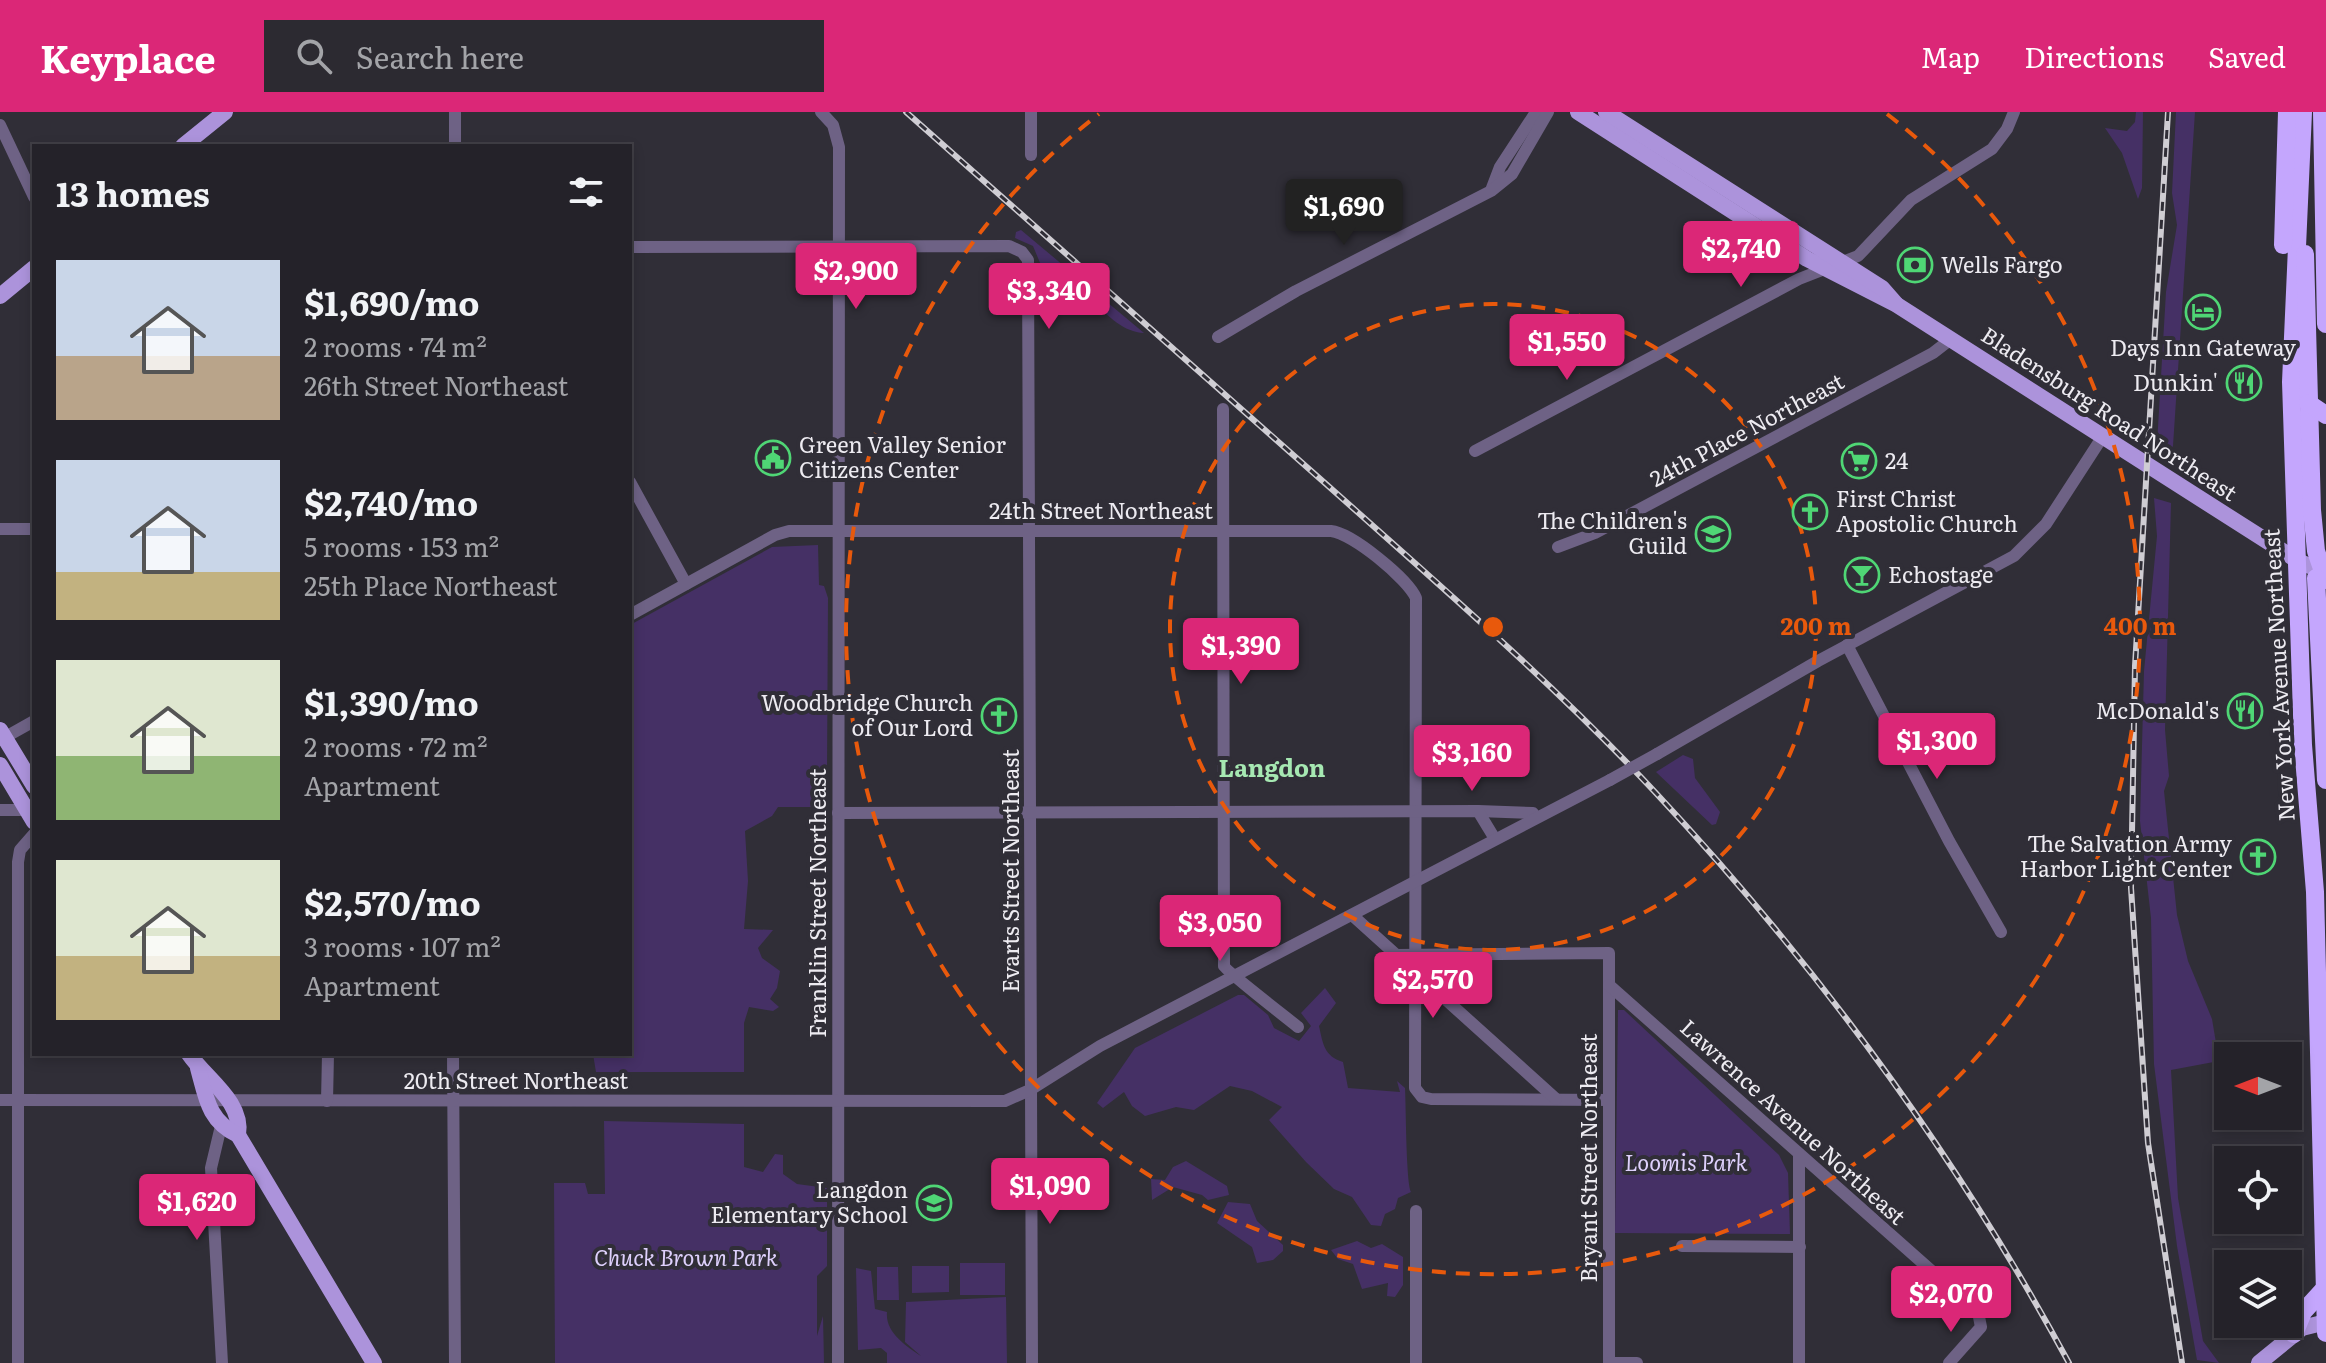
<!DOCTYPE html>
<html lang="en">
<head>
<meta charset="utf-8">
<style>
  :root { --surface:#242229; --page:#2c2a31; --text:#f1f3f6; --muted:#a3a4a8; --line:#413f46; --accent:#db2777 }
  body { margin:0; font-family:Literata,serif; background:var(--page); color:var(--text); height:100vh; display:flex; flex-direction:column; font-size:30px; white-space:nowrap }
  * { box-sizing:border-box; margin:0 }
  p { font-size:26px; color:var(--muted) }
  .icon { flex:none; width:44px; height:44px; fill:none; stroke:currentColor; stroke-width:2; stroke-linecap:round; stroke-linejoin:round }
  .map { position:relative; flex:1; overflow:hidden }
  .drawer { position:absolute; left:32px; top:32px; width:600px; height:912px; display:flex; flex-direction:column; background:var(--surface); border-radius:0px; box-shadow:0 4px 12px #0003,0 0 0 2px var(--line) }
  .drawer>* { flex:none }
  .needle { width:52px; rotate:270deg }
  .tools { position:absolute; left:2214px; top:930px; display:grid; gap:16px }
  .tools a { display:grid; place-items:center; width:88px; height:88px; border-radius:0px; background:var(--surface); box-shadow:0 4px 12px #0003,0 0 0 2px var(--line); font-size:40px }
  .price { position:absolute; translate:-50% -68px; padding:0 18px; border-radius:8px; background:var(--accent); color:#fff; font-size:26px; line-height:52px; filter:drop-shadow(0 2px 4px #0008) }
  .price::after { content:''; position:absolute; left:50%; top:48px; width:24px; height:18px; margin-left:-12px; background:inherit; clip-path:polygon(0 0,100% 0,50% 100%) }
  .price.on { background:#222; color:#fff }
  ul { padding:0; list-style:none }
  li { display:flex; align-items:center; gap:24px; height:200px; padding:0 24px }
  li span { display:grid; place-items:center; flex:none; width:224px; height:160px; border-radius:0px; color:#555 }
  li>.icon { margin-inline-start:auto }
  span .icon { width:96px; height:96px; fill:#fffc; stroke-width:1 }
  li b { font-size:34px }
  h2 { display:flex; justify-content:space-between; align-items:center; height:96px; padding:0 24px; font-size:34px }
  header { display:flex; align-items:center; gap:48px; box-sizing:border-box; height:112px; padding:0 40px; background:var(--accent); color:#fff }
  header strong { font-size:38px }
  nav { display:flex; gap:44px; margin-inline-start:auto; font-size:28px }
  .search { width:560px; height:72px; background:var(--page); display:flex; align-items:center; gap:20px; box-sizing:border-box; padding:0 28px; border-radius:0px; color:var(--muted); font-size:30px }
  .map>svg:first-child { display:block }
  .green { fill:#453065 }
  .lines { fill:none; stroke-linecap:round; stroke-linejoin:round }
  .minor { stroke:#6e6285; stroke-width:12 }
  .major { stroke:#ac93db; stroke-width:16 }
  .highway { stroke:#c4a6fd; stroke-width:18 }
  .rail-casing { stroke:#cfcdd3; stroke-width:6 }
  .rail { stroke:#302e37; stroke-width:3; stroke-dasharray:9; stroke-linecap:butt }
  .minor-bridge { stroke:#6e6285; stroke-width:12 }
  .ring { fill:none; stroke:#e8590c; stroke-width:4; stroke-dasharray:14 10 }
  .labels { text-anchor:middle; stroke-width:8; stroke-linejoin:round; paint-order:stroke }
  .poi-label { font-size:22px; fill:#edebf1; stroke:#302e37; text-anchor:end }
  .street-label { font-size:22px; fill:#edebf1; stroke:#302e37 }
  .park-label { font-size:22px; font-style:italic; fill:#ded0fc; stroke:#302e37 }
  .neighbourhood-label { font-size:24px; font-weight:bold; fill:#a6e8b2; stroke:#302e37 }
  .centre { fill:#e8590c; stroke:#302e37; stroke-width:4 }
  .ring-label { font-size:24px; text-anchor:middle; font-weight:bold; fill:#e8590c; stroke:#302e37; stroke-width:8; stroke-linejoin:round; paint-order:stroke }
</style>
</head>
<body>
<header>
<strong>Keyplace</strong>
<div class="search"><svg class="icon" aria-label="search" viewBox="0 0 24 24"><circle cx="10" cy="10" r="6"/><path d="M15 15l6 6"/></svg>Search here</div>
<nav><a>Map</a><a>Directions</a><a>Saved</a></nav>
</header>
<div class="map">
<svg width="2326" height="1251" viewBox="0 0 2326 1251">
  <rect width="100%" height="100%" fill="#302e37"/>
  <g class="green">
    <polygon points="2136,0 2143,0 2142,76 2138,87 2122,41 2105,16 2127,19 2135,10"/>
    <polygon points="2176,0 2195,0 2173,334 2169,341 2157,332 2166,180 2177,113 2172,81"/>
    <path d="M1021,118L1144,221C1104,219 1084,161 1043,158L1033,134L1015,126L1016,120Z"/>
    <polygon points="2154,386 2171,391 2165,618 2169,664 2164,679 2177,803 2188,849 2212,907 2219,949 2171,958 2178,1086 2203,1229 2219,1251 2197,1248 2177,1134 2154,952 2151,806 2140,709 2144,559 2157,424"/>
    <polygon points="818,433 819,473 824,474 828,486 827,662 819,695 778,695 772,704 745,719 748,769 744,817 773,818 758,836 762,846 780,859 777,876 770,887 779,895 773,899 749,895 744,911 744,960 596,960 593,942 630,942 630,513 772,435"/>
    <polygon points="1683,643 1693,647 1695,666 1720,700 1716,712 1712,713 1656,660"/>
    <path d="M1325,876L1336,891L1319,914C1323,932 1324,944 1343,950L1348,976L1400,980L1397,969L1405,976C1406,993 1406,1070 1411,1080L1398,1086L1395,1097L1385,1102L1381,1114L1371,1113L1352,1085L1334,1077L1306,1050L1269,1008L1282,995L1252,979L1230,974L1194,998L1176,995L1145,1004L1132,994L1124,980L1103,996L1097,991L1135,936L1238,883H1244L1268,903L1274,916L1299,929L1311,914L1301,901Z"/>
    <polygon points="1618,898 1624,898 1779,1043 1788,1061 1790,1122 1615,1121"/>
    <polygon points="604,1009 744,1012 744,1055 763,1060 775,1042 783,1043 783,1062 797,1072 827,1076 827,1154 817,1164 817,1224 823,1204 824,1251 555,1251 554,1071 585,1071 588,1082 605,1082"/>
    <polygon points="1186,1049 1227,1074 1229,1083 1208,1088 1202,1083 1173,1075 1152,1088 1151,1067 1165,1068 1173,1055"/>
    <polygon points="1228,1090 1250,1092 1257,1109 1283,1133 1283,1139 1273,1148 1257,1151 1252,1135 1217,1111"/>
    <polygon points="1357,1129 1371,1136 1382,1132 1403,1145 1403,1173 1395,1185 1387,1184 1388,1171 1362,1177 1353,1152 1338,1147 1331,1138"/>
    <rect x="960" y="1151" width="45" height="32"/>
    <polygon points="949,1154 949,1180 912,1181 912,1154"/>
    <polygon points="877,1155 898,1155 899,1188 877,1188"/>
    <path d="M856,1156L871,1159L875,1197L887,1200C885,1220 906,1234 921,1244L905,1230L906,1190L1006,1185L1007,1251H887V1241L881,1236L858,1238Z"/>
  </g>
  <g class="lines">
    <g class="minor">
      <polyline points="455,0 455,34"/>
      <polyline points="821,0 833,13 839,35 838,1251"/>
      <polyline points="1031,0 1031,43"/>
      <polyline points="0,13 34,85"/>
      <polyline points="1492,76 1500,55 1536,0"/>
      <polyline points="630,135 1009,134 1022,140 1028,148 1032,1251"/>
      <polyline points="1218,225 1296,179 1491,79 1512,62 1548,0"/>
      <path d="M1223,297L1224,854C1226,859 1287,906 1298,915"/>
      <polyline points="1475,339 1799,167 1858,144 1911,88 1992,37 2007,17 2014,0"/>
      <polyline points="630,370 686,472"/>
      <polyline points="0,417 34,417"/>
      <polyline points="1558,435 1595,421 1933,241 1951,227"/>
      <path d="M630,503L775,423L789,419H1331C1352,421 1408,467 1416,486L1415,976L1422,985L1431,987L1609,988"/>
      <polyline points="1847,533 1949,729 2001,820"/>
      <polyline points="0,628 34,609"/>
      <polyline points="1657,642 1818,549 2014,444 2046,412 2103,324"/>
      <polyline points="0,698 26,698 34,692"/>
      <polyline points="1478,699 1533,701"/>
      <polyline points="838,701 1478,699 1495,727"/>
      <polyline points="1352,803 1556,987"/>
      <polyline points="1394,843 1609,841 1609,1251"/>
      <polyline points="1609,873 1978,1200 1981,1215 1949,1251"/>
      <polyline points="453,942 455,1251"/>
      <polyline points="0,988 1005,989 1030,978 1100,934 1610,668"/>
      <polyline points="327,989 328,942"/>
      <polyline points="221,1014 211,1056 222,1251"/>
      <polyline points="1799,1042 1799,1251"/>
      <polyline points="1416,1099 1416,1251"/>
      <polyline points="1682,1134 1800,1135"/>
      <polyline points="18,1251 18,750 20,738 34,722"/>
      <polyline points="1609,1251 1637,1251"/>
    </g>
    <g class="major">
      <polyline points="1578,0 1807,147 1897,193 2298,449 2326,461"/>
      <polyline points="1606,0 1882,176 1896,192"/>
      <polyline points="183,34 225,0"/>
      <polyline points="0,184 34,156"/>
      <polyline points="0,618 34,674"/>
      <polyline points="0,653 34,710"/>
      <path d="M189,942C205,966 244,990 238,1023"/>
      <path d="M198,956C206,985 208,1009 238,1023L374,1251"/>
      <polyline points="2259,1251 2302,1216 2326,1210"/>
    </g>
    <g class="highway">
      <polyline points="2303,0 2291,270 2303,633 2315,780 2326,1221"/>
      <polyline points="2322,0 2326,212"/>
      <polyline points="2283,133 2287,0"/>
      <polyline points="2305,142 2312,398 2316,439 2326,468"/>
      <polyline points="2308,291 2326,303"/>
      <polyline points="2316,466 2326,668"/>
      <polyline points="2294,1222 2303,1200 2325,1176"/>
    </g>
    <g class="rail-casing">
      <g id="rail">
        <path d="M906,0C1046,124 1186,248 1326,372C1438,472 1552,570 1654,679C1815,851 1957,1044 2069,1251"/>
        <polyline points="2168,0 2135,554 2131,776 2148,1031 2182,1251"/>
      </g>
    </g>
    <use href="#rail" class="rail"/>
    <polyline class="minor-bridge" points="1610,668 1657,642"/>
  </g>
  <g class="ring">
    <circle cx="1493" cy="515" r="323"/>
    <path d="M1887 2A647 647 0 1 1 1099 2"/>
  </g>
  <defs>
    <g id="bank-ring" transform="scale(1.8)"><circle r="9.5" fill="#302e37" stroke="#4fd675" stroke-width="1.5"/><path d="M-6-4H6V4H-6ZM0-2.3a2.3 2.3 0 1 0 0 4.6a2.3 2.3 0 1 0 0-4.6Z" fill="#4fd675"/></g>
    <g id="hotel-ring" transform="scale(1.8)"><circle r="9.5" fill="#302e37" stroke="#4fd675" stroke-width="1.5"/><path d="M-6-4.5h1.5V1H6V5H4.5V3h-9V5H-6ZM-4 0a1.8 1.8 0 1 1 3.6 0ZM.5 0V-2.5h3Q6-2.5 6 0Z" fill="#4fd675"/></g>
    <g id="restaurant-ring" transform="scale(1.8)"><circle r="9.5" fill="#302e37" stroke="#4fd675" stroke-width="1.5"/><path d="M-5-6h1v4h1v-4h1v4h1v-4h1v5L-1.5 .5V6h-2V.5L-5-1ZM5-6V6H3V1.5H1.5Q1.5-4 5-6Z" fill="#4fd675"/></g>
    <g id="civic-ring" transform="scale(1.8)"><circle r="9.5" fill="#302e37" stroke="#4fd675" stroke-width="1.5"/><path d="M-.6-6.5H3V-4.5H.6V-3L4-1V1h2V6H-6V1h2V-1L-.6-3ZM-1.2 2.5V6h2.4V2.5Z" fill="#4fd675"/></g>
    <g id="supermarket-ring" transform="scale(1.8)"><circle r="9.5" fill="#302e37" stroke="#4fd675" stroke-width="1.5"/><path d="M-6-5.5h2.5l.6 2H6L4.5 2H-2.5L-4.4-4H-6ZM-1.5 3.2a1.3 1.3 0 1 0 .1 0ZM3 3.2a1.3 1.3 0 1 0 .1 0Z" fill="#4fd675"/></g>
    <g id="church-ring" transform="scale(1.8)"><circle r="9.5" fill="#302e37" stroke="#4fd675" stroke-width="1.5"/><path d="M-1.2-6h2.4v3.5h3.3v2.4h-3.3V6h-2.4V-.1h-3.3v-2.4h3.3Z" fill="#4fd675"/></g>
    <g id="school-ring" transform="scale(1.8)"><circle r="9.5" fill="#302e37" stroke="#4fd675" stroke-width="1.5"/><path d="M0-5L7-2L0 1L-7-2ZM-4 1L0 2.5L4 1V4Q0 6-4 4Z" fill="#4fd675"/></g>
    <g id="bar-ring" transform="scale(1.8)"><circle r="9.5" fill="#302e37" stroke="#4fd675" stroke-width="1.5"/><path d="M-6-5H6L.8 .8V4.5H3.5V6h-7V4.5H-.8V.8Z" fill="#4fd675"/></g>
  </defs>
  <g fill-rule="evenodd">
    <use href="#bank-ring" x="1915" y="153"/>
    <use href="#hotel-ring" x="2203" y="200"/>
    <use href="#restaurant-ring" x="2244" y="271"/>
    <use href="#civic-ring" x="773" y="346"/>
    <use href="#supermarket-ring" x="1859" y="349"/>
    <use href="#church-ring" x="1810" y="400"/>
    <use href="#school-ring" x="1713" y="422"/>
    <use href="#bar-ring" x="1862" y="463"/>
    <use href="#restaurant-ring" x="2245" y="599"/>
    <use href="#church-ring" x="999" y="604"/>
    <use href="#church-ring" x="2258" y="745"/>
    <use href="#school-ring" x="934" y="1091"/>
  </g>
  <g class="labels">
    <g class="poi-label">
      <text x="1941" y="161" text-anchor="start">Wells Fargo</text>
      <text x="2203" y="244" text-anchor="middle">Days Inn Gateway</text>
      <text x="2218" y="279">Dunkin'</text>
      <text x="799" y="341" text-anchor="start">Green Valley Senior<tspan x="799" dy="25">Citizens Center</tspan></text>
      <text x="1885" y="357" text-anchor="start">24</text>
      <text x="1836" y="395" text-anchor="start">First Christ<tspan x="1836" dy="25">Apostolic Church</tspan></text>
      <text x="1687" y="417">The Children's<tspan x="1687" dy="25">Guild</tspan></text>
      <text x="1888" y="471" text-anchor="start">Echostage</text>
      <text x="973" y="599">Woodbridge Church<tspan x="973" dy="25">of Our Lord</tspan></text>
      <text x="2219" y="607">McDonald's</text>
      <text x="2232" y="740">The Salvation Army<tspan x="2232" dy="25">Harbor Light Center</tspan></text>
      <text x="908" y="1086">Langdon<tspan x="908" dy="25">Elementary School</tspan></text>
    </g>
    <g class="street-label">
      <text transform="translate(2109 302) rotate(33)" y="8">Bladensburg Road Northeast</text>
      <text transform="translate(1747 318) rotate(-28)" y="8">24th Place Northeast</text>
      <text x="1101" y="407">24th Street Northeast</text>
      <text transform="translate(2279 563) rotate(-93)" y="8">New York Avenue Northeast</text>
      <text transform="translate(1011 759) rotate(-90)" y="8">Evarts Street Northeast</text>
      <text transform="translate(818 791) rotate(-90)" y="8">Franklin Street Northeast</text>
      <text x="516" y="977">20th Street Northeast</text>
      <text transform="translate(1793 1010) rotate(42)" y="8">Lawrence Avenue Northeast</text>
      <text transform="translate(1589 1046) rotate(-90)" y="8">Bryant Street Northeast</text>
    </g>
    <g class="park-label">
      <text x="1686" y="1059">Loomis Park</text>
      <text x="686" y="1154">Chuck Brown Park</text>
    </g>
    <g class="neighbourhood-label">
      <text x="1272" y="665">Langdon</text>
    </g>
  </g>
  <circle cx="1493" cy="515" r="12" class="centre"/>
  <g class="ring-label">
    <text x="1816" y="523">200 m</text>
    <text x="2140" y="523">400 m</text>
  </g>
</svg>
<div class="tools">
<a><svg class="needle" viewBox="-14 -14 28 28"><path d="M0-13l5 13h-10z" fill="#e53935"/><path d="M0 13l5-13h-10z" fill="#a3a4a8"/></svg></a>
<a><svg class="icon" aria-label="locate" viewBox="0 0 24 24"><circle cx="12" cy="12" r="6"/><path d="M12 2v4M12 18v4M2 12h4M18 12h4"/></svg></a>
<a><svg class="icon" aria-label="layers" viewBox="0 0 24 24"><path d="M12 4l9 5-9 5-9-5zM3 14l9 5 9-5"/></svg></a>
</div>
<b class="price on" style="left:1344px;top:135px">$1,690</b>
<b class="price" style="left:1741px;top:177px">$2,740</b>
<b class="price" style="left:856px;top:199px">$2,900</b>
<b class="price" style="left:1049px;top:219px">$3,340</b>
<b class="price" style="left:1567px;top:270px">$1,550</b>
<b class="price" style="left:1241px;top:574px">$1,390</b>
<b class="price" style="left:1937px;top:669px">$1,300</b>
<b class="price" style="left:1472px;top:681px">$3,160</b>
<b class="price" style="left:1220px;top:851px">$3,050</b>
<b class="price" style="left:1433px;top:908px">$2,570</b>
<b class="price" style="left:1050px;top:1114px">$1,090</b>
<b class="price" style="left:197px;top:1130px">$1,620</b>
<b class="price" style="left:1951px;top:1222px">$2,070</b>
<section class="drawer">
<h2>13 homes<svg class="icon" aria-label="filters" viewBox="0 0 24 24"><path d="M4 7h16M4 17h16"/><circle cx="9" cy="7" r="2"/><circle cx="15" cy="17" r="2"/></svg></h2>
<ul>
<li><span style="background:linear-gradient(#c9d6e8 60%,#b9a48a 0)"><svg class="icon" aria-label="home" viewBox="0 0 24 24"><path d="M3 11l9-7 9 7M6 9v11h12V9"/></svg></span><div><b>$1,690/mo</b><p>2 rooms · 74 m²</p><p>26th Street Northeast</p></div></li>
<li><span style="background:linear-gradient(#c9d6e8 70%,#c2b280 0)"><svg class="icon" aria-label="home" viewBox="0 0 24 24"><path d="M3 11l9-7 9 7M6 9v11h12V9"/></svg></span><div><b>$2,740/mo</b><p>5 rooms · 153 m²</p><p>25th Place Northeast</p></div></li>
<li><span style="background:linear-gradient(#dfe7d0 60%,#8fb573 0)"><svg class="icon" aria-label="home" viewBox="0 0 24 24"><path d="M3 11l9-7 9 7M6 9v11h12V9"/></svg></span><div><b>$1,390/mo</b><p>2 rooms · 72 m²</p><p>Apartment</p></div></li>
<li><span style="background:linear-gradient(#dfe7d0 60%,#c2b280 0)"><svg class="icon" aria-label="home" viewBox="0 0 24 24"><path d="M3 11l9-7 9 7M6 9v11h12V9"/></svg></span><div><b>$2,570/mo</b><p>3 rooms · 107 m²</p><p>Apartment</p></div></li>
</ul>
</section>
</div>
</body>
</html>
